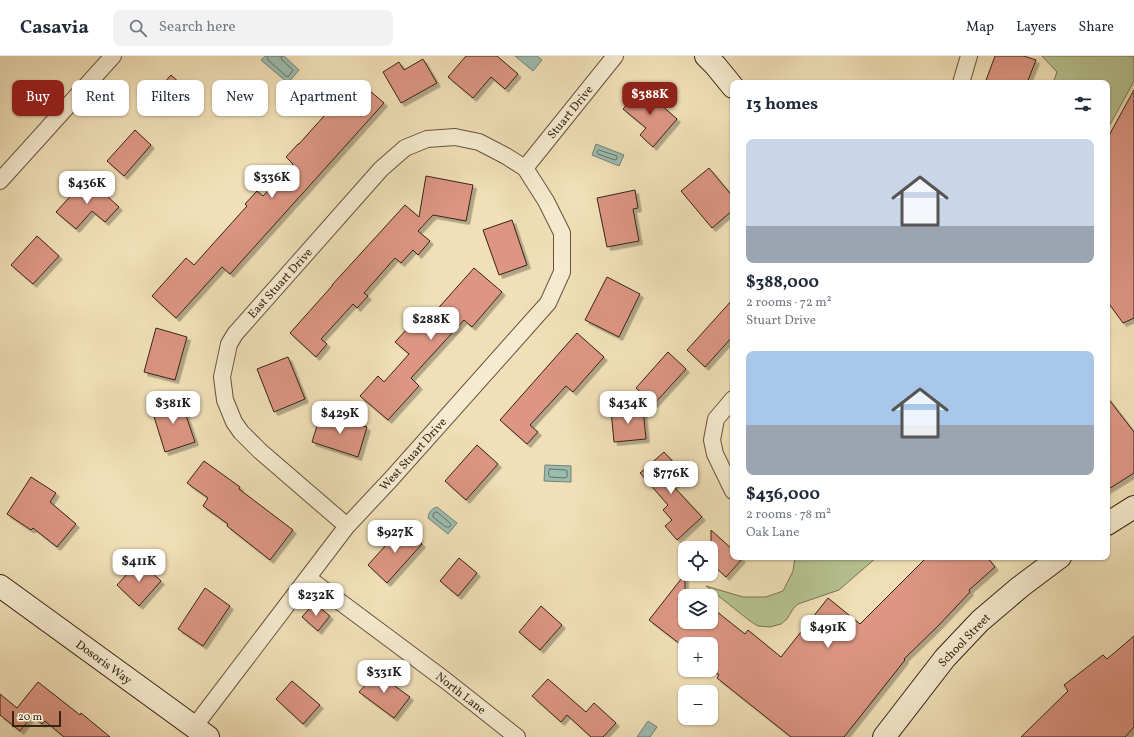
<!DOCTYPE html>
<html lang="en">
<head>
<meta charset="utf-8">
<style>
  :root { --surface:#fff; --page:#f2f2f3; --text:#1f2937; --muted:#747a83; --line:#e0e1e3; --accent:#8f2418 }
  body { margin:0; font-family:Vollkorn,serif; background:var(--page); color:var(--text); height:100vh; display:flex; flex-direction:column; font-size:15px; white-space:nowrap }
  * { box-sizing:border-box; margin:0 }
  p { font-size:13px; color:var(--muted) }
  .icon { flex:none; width:22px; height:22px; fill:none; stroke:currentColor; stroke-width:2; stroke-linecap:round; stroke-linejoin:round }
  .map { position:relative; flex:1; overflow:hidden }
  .sheet { position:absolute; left:730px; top:24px; width:380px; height:480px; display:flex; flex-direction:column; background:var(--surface); border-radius:8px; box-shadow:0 1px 3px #0004 }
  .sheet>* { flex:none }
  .banner { position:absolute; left:12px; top:24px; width:380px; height:36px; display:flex; gap:8px }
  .tools { position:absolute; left:678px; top:485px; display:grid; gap:8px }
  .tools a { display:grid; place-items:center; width:40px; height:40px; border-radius:8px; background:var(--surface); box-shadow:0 1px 3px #0004; font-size:20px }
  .scale { position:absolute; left:12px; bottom:10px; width:49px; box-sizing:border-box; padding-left:4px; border:2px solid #372417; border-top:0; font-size:11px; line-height:14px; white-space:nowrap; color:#372417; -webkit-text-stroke:3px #f6ebd0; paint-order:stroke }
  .price { position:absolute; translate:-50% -34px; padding:0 9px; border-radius:8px; background:#fff; color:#222; font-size:13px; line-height:26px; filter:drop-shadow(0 1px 2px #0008) }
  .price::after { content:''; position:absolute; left:50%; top:24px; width:12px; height:9px; margin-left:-6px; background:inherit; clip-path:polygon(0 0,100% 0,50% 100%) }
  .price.current { background:var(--accent); color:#fff }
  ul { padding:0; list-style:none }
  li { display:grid; align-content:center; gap:8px; height:212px; padding:0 16px }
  li span { display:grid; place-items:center; height:124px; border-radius:8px; color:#555 }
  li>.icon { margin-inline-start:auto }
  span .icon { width:72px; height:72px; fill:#fffc; stroke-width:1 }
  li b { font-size:17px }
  h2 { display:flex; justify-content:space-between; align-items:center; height:48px; padding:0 16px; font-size:17px }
  .pill { padding:0 14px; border-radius:8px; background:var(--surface); box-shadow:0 1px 3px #0004; font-size:14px; line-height:36px }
  .pill.current { background:var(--accent); color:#fff }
  header { display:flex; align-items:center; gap:24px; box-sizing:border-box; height:56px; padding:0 20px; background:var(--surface); border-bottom:1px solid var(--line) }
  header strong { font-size:19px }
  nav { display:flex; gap:22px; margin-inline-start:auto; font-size:14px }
  .search { width:280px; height:36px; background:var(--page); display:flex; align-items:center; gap:10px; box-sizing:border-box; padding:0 14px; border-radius:8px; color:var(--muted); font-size:15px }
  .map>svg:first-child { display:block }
  .green { fill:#b6c391; stroke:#767454 }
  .water { fill:#9bbdb0; stroke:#738073 }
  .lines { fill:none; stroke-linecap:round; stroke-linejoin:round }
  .shore { stroke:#697064; stroke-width:1 }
  .building { fill:#dc9683; stroke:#372417; filter:url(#shadow) }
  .street-casing { stroke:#66533f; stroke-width:18 }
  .secondary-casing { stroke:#372417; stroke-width:24 }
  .street { stroke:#f6ebd0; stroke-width:16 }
  .secondary { stroke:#f6ebd0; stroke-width:22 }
  .labels { text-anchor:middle; stroke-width:3; stroke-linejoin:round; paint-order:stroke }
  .street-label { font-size:12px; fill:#372417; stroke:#f6ebd0 }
</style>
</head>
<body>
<header>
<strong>Casavia</strong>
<div class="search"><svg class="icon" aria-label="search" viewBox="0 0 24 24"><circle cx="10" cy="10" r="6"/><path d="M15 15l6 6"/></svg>Search here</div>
<nav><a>Map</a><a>Layers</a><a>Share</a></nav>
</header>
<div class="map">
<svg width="1134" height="681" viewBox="0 0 1134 681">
  <defs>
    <filter id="shadow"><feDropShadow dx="3.5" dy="3.5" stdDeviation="0" flood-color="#0004"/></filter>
  </defs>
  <rect width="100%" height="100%" fill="#f1e0b7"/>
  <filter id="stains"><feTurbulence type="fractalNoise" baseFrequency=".005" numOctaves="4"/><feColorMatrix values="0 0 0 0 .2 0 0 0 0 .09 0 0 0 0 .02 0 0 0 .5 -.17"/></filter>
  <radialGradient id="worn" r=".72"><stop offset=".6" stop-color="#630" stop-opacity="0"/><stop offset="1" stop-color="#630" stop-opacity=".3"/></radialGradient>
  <g class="green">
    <polygon points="1042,0 1134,0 1134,25 1107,74 1107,27 1053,27 1057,16"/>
    <polygon points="795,501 877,501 839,534 798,548 793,553 787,563 781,568 770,571 758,570 750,565 706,530 743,541 766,541 783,535 793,515"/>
  </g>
  <g class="water">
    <polygon points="265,0 284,0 299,14 288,27 261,4"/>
    <polygon points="515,0 537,0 542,4 533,15"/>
    <polygon points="596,88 624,99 619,110 592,99"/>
    <polygon points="545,409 571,410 571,426 544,425"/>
    <path d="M437,451L457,467L448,478L428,462C429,456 431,453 437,451Z"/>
    <polygon points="648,665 657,671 650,681 637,681"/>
  </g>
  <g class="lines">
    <g class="shore">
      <polyline points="267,0 268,4 286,20 288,21 293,14 282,4 281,0"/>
      <polygon points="599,94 617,100 617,103 615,104 598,98 597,96"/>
      <path d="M550,413L566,414L567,415V421L565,422L550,421C548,419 548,415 550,413Z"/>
      <polygon points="435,456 437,456 450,467 451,469 449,471 446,471 433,461 433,459"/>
    </g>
  </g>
  <g class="building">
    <polygon points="466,0 497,0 518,18 505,33 491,21 473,42 448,21"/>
    <polygon points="995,0 1024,0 1036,4 1027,27 985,27"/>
    <polygon points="423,3 437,27 401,47 383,16 399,6 404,14"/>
    <polygon points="171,19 193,39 178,56 156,36"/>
    <polygon points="363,29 384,47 230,218 222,211 176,262 152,240 186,202 194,209 247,150 245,148 257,135 263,140 293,108 286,101 298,88 299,88 350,31 356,37"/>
    <polygon points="642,32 677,63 653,91 640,79 646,72 623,53"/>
    <polygon points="1134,34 1134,262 1123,267 1107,245 1107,83"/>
    <polygon points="135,74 151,89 124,120 107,105"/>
    <polygon points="709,112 733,141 733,154 712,172 681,135"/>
    <polygon points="426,120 473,129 466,165 433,159 418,175 430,185 418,199 413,194 401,207 395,202 364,237 368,240 357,252 353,248 321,283 327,288 316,301 290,277 332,230 332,229 405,149 419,161"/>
    <polygon points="87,122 119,151 105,166 92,155 76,173 56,156"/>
    <polygon points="635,134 638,152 633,153 639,185 607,191 597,142"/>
    <polygon points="512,164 527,209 499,219 483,174"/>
    <polygon points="37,180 59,200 33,228 11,209"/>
    <polygon points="474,212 502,236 472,271 464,264 411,322 419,330 388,364 360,340 378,320 384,326 409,298 395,286 408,272 413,276 431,256 433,258"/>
    <polygon points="607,221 640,238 619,281 585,264"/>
    <polygon points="733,243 733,280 705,311 687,294"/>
    <polygon points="156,272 187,281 175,324 144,316"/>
    <polygon points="577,277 604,301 573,336 566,330 530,369 538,376 527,388 500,364"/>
    <polygon points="668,296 686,313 654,348 636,332"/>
    <polygon points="288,301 305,343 274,356 257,313"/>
    <polygon points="1107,341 1134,376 1134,417 1107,434"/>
    <polygon points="180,342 195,386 165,396 151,351"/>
    <polygon points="643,353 646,383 614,386 611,355"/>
    <polygon points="321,357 367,371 358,401 312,386"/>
    <polygon points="477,389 498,408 466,444 445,425"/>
    <polygon points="664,396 685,419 673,430 702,461 677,484 665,470 672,464 663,454 668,449 640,417"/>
    <polygon points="204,405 240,431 239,433 293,474 270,504 227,470 228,468 203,450 208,442 187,427"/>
    <polygon points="31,421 56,437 50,446 76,468 57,491 33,472 31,474 7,458"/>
    <polygon points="403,470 422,488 387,527 368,509"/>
    <polygon points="711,474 733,494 733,501 740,501 742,503 726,521 711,507"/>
    <polygon points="927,501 987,501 995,511 969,534 970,536 939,569 904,603 905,604 844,681 791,681 717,622 719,619 711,613 711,588 680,588 649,564 685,518 685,566 711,566 711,551 745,578 748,574 781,601 828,542 860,568"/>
    <polygon points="459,502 477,517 458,540 440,525"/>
    <polygon points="139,505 161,525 139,550 117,529"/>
    <polygon points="205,532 230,550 203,590 178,573"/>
    <polygon points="314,547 330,560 318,575 302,561"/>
    <polygon points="541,550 562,569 540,594 519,576"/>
    <polygon points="1134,580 1134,671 1125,681 1021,681 1068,635 1064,629 1103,599 1107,603"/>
    <polygon points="373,614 410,641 394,662 359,636 368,626 366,624"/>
    <polygon points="548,623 586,656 594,647 616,667 603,681 591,681 567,659 561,666 532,640"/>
    <polygon points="292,625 320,649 303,668 276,643"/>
    <polygon points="38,626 80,659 81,657 110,681 64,681 45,665 42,668 32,660 20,675 0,659 0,638 17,652"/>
  </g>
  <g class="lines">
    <g class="street-casing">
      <g id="street">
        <polyline points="961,27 969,0"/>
        <polyline points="525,112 615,0"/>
        <polyline points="0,125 113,0"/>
        <polyline points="733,343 716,363 712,384 715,398 733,435"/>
        <polyline points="308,522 445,624 517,681"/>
        <polyline points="194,671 347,470 392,422 548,247 562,216 562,177 546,145 525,112 506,100 479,86 455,81 427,83 405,92 381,113 235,278 229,288 222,321 225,344 234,366 241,376 260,395 347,470"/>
      </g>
    </g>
    <g class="secondary-casing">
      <g id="secondary">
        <polyline points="706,0 715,9 733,31"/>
        <polyline points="1107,468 1134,451"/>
        <polyline points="0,530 208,681"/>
        <polyline points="884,681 945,602 980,565 1020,531 1060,501"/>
      </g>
    </g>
    <use href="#street" class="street"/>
    <use href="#secondary" class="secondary"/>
  </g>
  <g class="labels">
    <g class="street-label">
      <text transform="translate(570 56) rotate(-51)" y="4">Stuart Drive</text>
      <text transform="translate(280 227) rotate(-48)" y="4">East Stuart Drive</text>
      <text transform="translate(413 398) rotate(-48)" y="4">West Stuart Drive</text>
      <text transform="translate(964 584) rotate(-46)" y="4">School Street</text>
      <text transform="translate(104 606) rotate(36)" y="4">Dosoris Way</text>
      <text transform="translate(461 637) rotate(38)" y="4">North Lane</text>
    </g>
  </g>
  <rect width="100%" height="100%" filter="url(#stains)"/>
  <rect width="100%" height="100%" fill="url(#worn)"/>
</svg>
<div class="tools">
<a><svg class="icon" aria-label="locate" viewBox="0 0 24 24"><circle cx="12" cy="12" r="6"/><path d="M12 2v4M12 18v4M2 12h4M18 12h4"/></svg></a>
<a><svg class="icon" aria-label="layers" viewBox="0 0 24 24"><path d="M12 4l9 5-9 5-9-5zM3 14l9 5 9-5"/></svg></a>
<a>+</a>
<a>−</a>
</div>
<div class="scale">20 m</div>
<b class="price current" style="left:650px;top:60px">$388K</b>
<b class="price" style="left:272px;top:143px">$336K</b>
<b class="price" style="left:87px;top:149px">$436K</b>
<b class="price" style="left:431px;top:285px">$288K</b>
<b class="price" style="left:173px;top:369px">$381K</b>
<b class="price" style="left:628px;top:369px">$434K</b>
<b class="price" style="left:340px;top:379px">$429K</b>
<b class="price" style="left:671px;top:439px">$776K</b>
<b class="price" style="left:395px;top:498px">$927K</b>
<b class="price" style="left:139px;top:527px">$411K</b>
<b class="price" style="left:316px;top:561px">$232K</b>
<b class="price" style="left:828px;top:593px">$491K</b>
<b class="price" style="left:384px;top:638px">$331K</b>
<div class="banner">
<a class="pill current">Buy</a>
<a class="pill">Rent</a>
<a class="pill">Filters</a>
<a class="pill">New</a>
<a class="pill">Apartment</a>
</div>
<section class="sheet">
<h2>13 homes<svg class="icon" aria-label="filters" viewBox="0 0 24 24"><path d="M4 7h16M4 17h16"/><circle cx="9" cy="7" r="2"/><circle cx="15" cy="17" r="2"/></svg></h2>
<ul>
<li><span style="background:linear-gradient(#c9d6e8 70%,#9aa5b1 0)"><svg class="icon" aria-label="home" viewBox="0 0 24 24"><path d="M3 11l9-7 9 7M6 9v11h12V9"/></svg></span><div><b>$388,000</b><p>2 rooms · 72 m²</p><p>Stuart Drive</p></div></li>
<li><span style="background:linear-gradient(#a9c7e8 60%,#9aa5b1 0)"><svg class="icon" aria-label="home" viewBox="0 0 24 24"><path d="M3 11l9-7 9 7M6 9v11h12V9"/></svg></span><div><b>$436,000</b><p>2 rooms · 78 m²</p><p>Oak Lane</p></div></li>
</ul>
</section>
</div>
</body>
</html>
